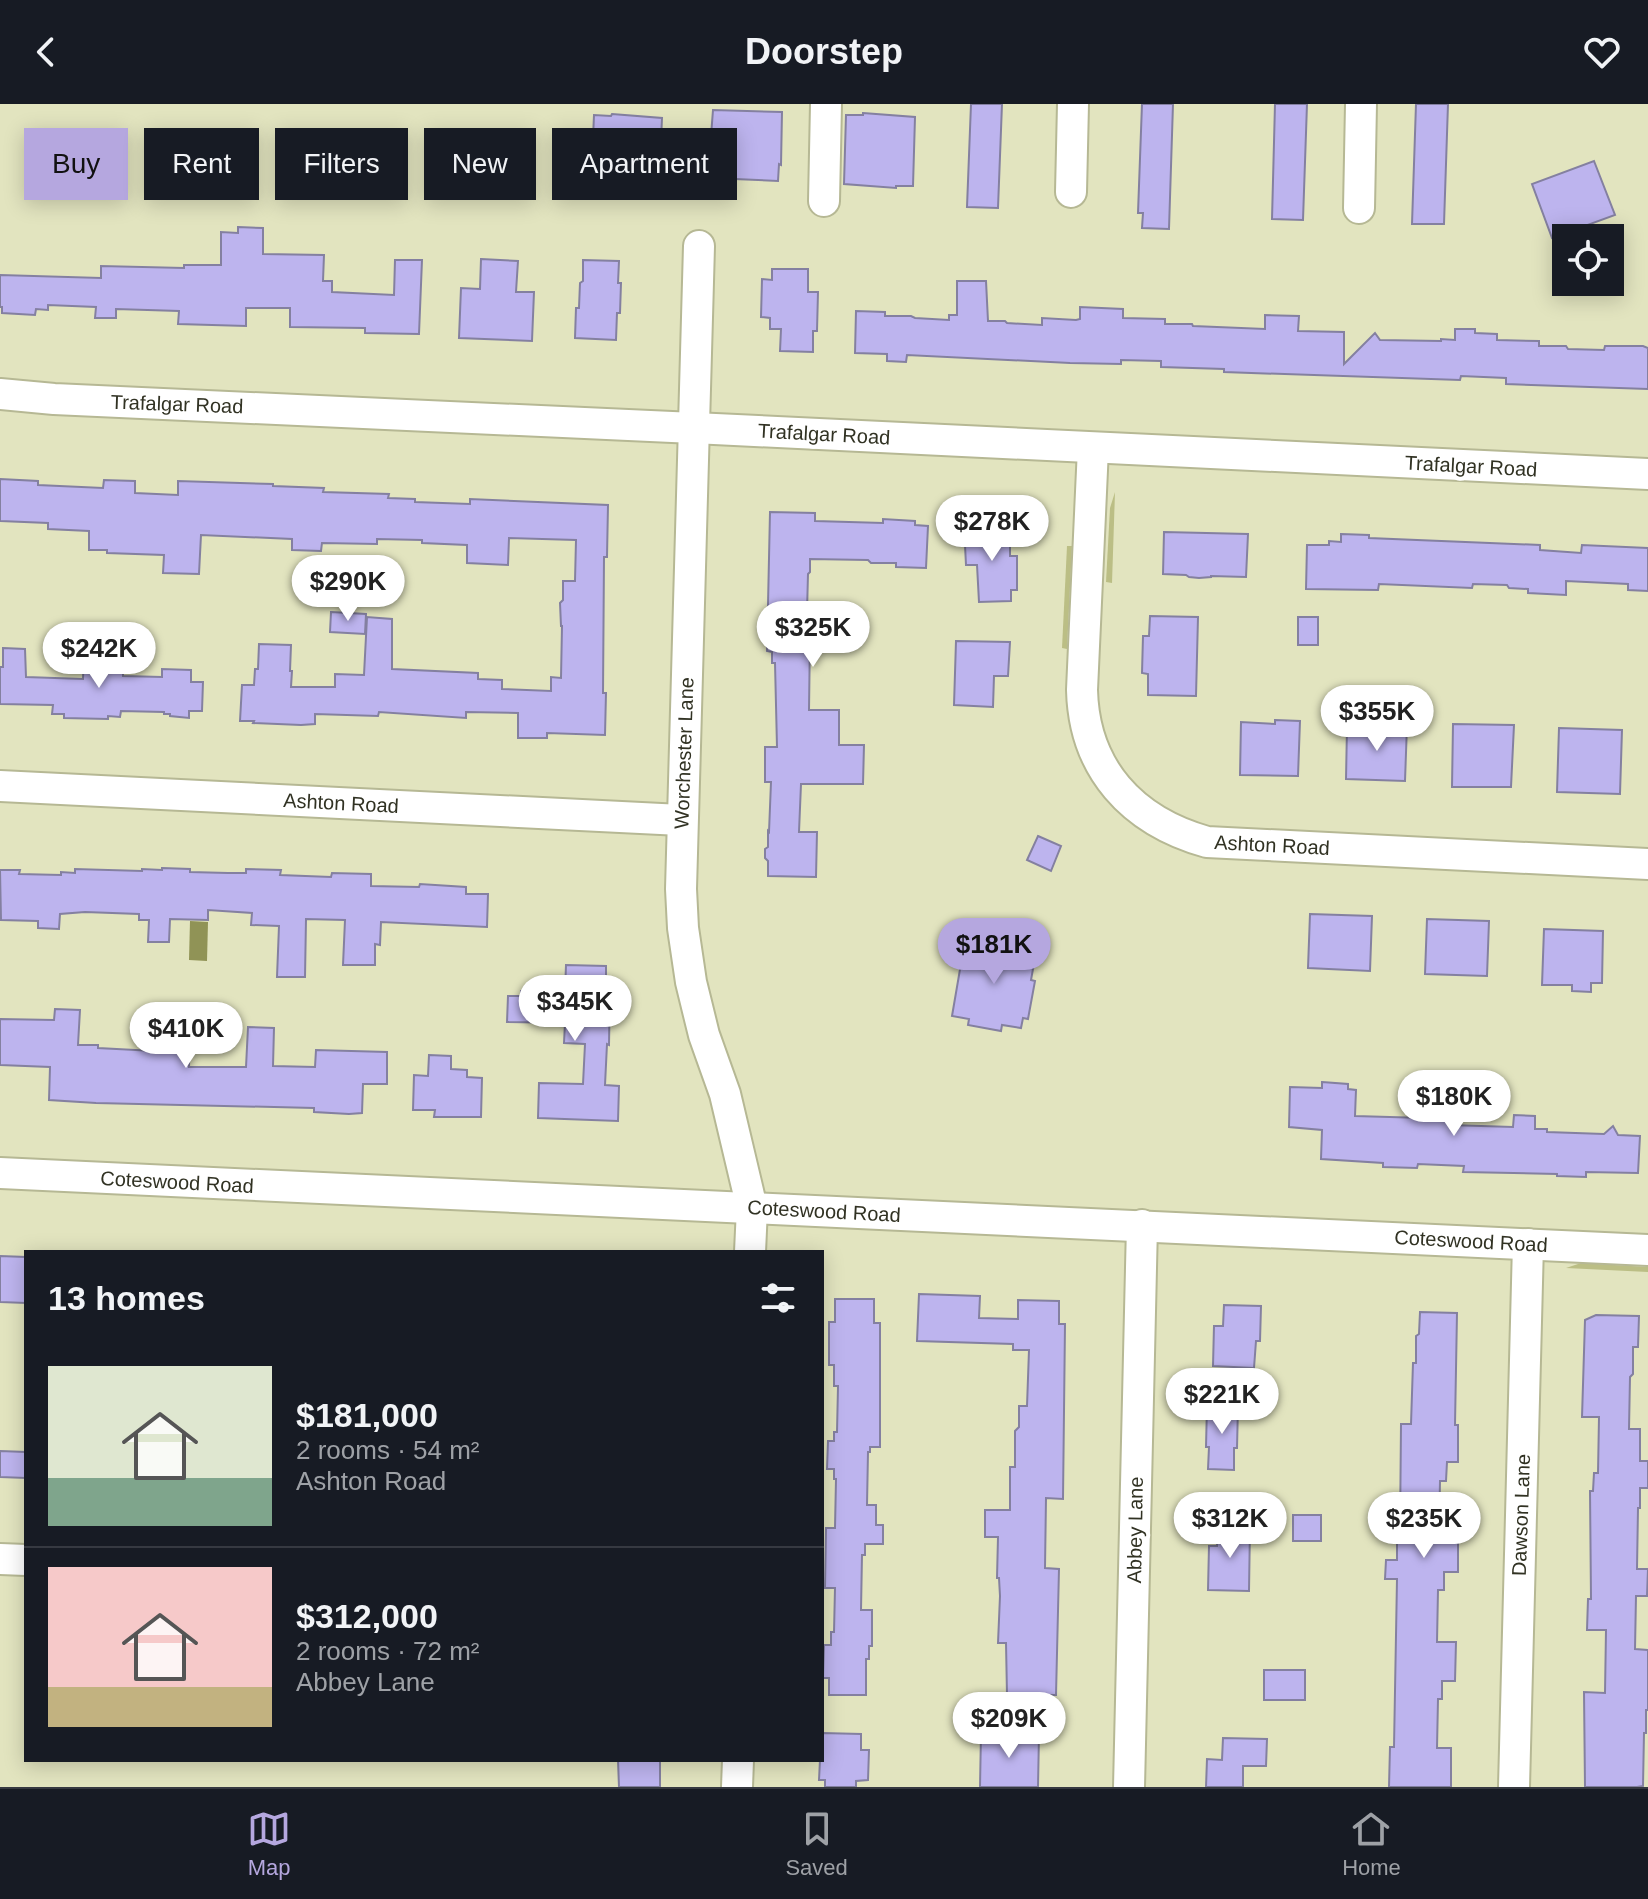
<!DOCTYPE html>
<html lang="en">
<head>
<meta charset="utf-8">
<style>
  :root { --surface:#171b24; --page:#20242c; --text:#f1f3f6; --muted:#9ea1a6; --line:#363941; --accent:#b5a7df }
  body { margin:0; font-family:Arial,sans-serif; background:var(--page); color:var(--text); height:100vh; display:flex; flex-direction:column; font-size:30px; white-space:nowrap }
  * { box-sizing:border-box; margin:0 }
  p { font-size:26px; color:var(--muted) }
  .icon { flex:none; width:44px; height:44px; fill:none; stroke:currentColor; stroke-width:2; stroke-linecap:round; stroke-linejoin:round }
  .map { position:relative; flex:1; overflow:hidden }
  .sheet { position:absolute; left:24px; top:1146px; width:800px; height:512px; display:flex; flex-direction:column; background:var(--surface); border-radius:0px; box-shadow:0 4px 20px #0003 }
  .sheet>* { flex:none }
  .hud { position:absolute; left:24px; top:24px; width:800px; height:72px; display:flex; gap:16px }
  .fabs { position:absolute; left:1552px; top:120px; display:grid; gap:16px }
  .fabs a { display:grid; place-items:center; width:72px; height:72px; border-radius:0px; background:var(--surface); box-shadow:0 4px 20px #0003; font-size:40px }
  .price { position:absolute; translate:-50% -68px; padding:0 18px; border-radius:28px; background:#fff; color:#222; font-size:26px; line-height:52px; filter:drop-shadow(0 2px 4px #0008) }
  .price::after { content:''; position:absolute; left:50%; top:48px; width:24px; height:18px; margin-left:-12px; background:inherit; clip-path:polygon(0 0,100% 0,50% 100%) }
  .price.selected { background:var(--accent); color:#111 }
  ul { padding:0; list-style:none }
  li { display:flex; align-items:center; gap:24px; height:200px; padding:0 24px }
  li+li { border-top:2px solid var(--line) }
  li span { display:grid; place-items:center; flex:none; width:224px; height:160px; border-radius:0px; color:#555 }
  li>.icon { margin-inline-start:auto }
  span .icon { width:96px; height:96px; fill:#fffc; stroke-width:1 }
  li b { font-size:34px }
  h2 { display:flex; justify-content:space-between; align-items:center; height:96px; padding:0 24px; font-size:34px }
  .pill { padding:0 28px; border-radius:0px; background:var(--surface); box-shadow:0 4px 20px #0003; font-size:28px; line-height:72px }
  .pill.selected { background:var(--accent); color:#111 }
  header { display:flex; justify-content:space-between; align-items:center; height:104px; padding:0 24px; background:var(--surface); font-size:36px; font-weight:600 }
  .tabs { display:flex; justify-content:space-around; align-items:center; height:112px; border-top:2px solid var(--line); background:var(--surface); font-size:22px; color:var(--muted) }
  .tabs a { display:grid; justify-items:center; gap:4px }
  .tabs .selected { color:var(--accent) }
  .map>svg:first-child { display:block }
  .green { fill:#bbbe85 }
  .water { fill:#909356 }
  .building { fill:#bdb4ee; stroke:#8480a0; stroke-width:2 }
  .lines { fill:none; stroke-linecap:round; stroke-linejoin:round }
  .minor-casing { stroke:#b6b894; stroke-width:34 }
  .minor { stroke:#fff; stroke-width:30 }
  .labels { text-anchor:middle; stroke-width:8; stroke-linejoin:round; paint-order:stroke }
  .street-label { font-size:20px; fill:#313223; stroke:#fff }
</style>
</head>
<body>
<header><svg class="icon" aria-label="back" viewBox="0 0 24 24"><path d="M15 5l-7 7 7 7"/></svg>Doorstep<svg class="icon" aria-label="heart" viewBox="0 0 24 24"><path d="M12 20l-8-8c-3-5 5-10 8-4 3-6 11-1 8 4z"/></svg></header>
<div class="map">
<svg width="1648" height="1683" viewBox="0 0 1648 1683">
  <rect width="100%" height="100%" fill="#e2e4bf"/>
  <g class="green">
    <polygon points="1115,388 1112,479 1106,478 1110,404"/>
    <polygon points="1067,442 1072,442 1067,545 1062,544"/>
    <polygon points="1581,1159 1648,1163 1648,1168 1566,1164"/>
  </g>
  <polygon class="water" points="190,817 208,818 207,857 189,856"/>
  <g class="building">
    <polygon points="971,0 1002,0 998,104 967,103"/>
    <polygon points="1142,0 1173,0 1169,125 1142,124 1143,109 1138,109"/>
    <polygon points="1275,0 1307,0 1303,116 1272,115"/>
    <polygon points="1416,0 1448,0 1444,120 1412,120"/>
    <polygon points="713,6 782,8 781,61 779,60 778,77 711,74 711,58 709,58"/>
    <polygon points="863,9 915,13 913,82 896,82 896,84 844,80 846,11 863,11"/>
    <polygon points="612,10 662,14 659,83 607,83 607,80 591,80 594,11 611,12"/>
    <polygon points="1594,57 1615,111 1552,134 1532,80"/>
    <polygon points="238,123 263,124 263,150 324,151 323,177 332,177 332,188 394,191 395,156 422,156 419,230 365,229 365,224 290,223 290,204 246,204 246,222 178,220 179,207 116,205 116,214 95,214 96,203 48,201 48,206 36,205 35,211 2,209 2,203 0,203 0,171 101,174 101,162 184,164 184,161 221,161 221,128 238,129"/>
    <polygon points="481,155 518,157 516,188 534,188 532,237 459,234 461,184 480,185"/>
    <polygon points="583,156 619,157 618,179 621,179 620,209 617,209 616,236 575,234 576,204 579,204 580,179 583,177"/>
    <polygon points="772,165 808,165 808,188 818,188 817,227 813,227 813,248 780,247 781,225 770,225 770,214 761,213 762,175 772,176"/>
    <polygon points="957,177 986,177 988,217 1005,217 1007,219 1042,221 1042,214 1076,216 1080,215 1080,203 1123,205 1123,214 1165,215 1165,220 1192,220 1193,222 1265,225 1265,211 1299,212 1298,227 1344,228 1344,260 1375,229 1380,236 1441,237 1441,235 1455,236 1455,225 1475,225 1475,229 1497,230 1497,236 1539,237 1539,242 1566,242 1568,245 1604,246 1605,242 1643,242 1648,244 1648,285 1506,280 1506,274 1461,272 1460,276 1224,268 1224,265 1161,263 1161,257 1121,256 1121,260 1070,259 907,251 906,258 887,257 887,250 855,249 856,207 885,208 885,212 911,212 915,214 949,216 949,211 957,211"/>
    <polygon points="0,375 38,377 38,381 103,384 104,376 135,377 135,389 178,391 178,377 273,380 273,382 324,384 323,388 389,390 388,394 415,395 415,398 470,400 470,395 608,401 607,453 604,453 603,589 606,589 605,631 547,629 547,634 518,634 518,609 466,608 466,614 379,608 378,612 315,610 315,620 301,621 253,619 254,617 240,617 242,581 254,581 255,565 258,565 259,540 291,541 290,567 292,567 291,583 335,583 335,570 364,571 367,513 392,515 392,565 478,569 478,575 502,576 502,585 551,587 551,573 561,574 562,522 561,522 560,499 563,496 563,477 575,477 576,436 509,434 508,461 467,459 467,441 422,439 422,436 377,435 377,440 322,439 321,447 292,446 292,435 201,431 199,470 163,469 164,451 107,449 107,446 89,446 89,427 48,425 48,419 0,417"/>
    <polygon points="770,408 815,409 815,417 883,419 883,415 915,417 915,421 928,422 926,464 896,463 896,459 871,459 868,456 810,455 810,468 808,470 807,508 819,508 819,533 810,532 809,606 839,606 839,641 864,641 863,680 801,680 799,728 817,728 816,773 768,772 768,757 765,754 765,745 768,743 768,727 769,728 771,678 765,678 765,643 777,643 775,559 772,559 772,548 767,547"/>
    <polygon points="1000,420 1000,441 1010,441 1010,452 1017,452 1017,486 1011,486 1011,497 979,498 977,461 966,461 965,441 969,441 969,421"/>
    <polygon points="1164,428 1248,430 1246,473 1211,472 1211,473 1199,474 1189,473 1186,471 1163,470"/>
    <polygon points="1341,430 1369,431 1369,434 1540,441 1540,446 1581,449 1582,441 1648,444 1648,487 1628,486 1628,480 1566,477 1566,491 1528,489 1528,485 1509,484 1507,481 1473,480 1472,484 1379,480 1378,486 1306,485 1307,441 1329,441 1329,437 1341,438"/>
    <polygon points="331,508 366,510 365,530 330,528"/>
    <polygon points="1150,512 1198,513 1196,592 1148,591 1148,570 1142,569 1143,532 1149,532"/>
    <rect x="1298" y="513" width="20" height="28"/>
    <polygon points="956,537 1010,538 1008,572 994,572 993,603 954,601"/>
    <polygon points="3,544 25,545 26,573 83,575 84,550 110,551 110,568 123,568 123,572 162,573 162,565 191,566 191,578 203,578 202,607 189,607 189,614 170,612 170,610 164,610 164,608 121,607 120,613 108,612 108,615 64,614 64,610 52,610 53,601 0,600 0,563 3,563"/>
    <polygon points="1275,616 1300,617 1298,672 1240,671 1241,618 1275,620"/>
    <polygon points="1382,620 1407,621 1405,677 1346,675 1347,623 1381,624"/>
    <polygon points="1453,620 1514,621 1511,683 1452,683"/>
    <polygon points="1559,624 1622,626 1620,690 1557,688"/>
    <polygon points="1038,732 1061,742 1051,767 1027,756"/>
    <polygon points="162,764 190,765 190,768 228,769 246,769 246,765 281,766 280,771 331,773 332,769 371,770 371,782 419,783 420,780 466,783 466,790 488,790 487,823 381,818 380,841 375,840 375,861 343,861 345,816 306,815 305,873 277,873 279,822 251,821 252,809 208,806 208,816 170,815 169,838 148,838 149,816 139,816 139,810 85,808 60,810 59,825 38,824 38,817 1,816 0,766 20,766 19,770 61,771 61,768 75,769 75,765 142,767 142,765 162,766"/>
    <polygon points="1310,810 1372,812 1370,867 1308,864"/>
    <polygon points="1427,815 1489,817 1487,872 1425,870"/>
    <polygon points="1544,825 1603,827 1602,879 1591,879 1591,888 1572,887 1572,881 1542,881"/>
    <polygon points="972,836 1019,844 1019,848 1029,850 1029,853 1035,854 1031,876 1035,877 1028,915 1023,914 1021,924 1002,921 1001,927 968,921 969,915 952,912 964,842 970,844"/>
    <polygon points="566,861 606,862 606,882 610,882 609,941 607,940 605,981 619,982 618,1017 538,1014 539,979 583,980 585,940 564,939 565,919 507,918 508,892 521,892 521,887 565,888"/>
    <polygon points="55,905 80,906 78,941 98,941 98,944 154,947 155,914 190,915 189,963 246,963 248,923 274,924 273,962 315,963 316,946 387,948 387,980 363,980 362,1009 349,1010 314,1008 314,1004 96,999 49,996 50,963 0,961 0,915 54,916"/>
    <polygon points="429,951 451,952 451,965 467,966 467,973 482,974 481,1013 434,1013 435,1006 413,1006 414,971 428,972"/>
    <polygon points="1322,978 1348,980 1348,985 1356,986 1355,1012 1424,1014 1424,978 1449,978 1449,1021 1513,1023 1514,1011 1535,1012 1535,1025 1547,1025 1547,1028 1604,1030 1613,1022 1618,1031 1640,1032 1638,1069 1586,1068 1586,1073 1557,1072 1557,1070 1463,1068 1464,1062 1418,1060 1417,1064 1383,1063 1383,1059 1321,1055 1322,1026 1289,1023 1290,983 1322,984"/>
    <polygon points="0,1152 26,1153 26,1199 0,1198"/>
    <polygon points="919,1190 980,1192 979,1214 1018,1215 1018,1196 1059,1197 1059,1220 1065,1220 1063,1395 1046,1394 1045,1464 1059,1465 1056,1591 1007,1591 1006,1539 998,1539 1000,1492 999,1474 997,1474 998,1433 985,1433 985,1406 1010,1406 1010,1363 1015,1363 1015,1327 1019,1323 1019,1302 1027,1302 1029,1246 1013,1246 1013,1240 917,1237"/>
    <polygon points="835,1195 874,1195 874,1219 880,1219 880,1343 870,1343 870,1348 868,1348 867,1401 876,1401 876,1421 883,1421 883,1440 865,1440 865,1451 862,1451 861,1506 872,1506 872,1542 869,1542 869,1555 866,1555 866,1591 829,1591 829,1574 823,1574 824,1541 831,1541 831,1528 834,1528 835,1484 825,1484 826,1424 835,1424 836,1375 834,1375 834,1365 827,1365 828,1337 834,1337 834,1328 837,1328 838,1282 834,1282 834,1261 829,1261 829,1218 835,1218"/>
    <polygon points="1224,1201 1261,1202 1260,1237 1256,1237 1254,1264 1213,1262 1214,1222 1223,1222"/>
    <polygon points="1420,1208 1457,1209 1455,1321 1458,1321 1458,1358 1447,1358 1446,1377 1440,1377 1439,1429 1458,1429 1458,1468 1444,1468 1444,1486 1438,1486 1437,1538 1456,1538 1455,1577 1442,1577 1442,1595 1438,1595 1437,1644 1451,1644 1451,1683 1389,1683 1390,1643 1394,1643 1397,1475 1385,1475 1386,1456 1397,1456 1397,1428 1400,1428 1401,1320 1411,1320 1413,1259 1416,1259 1416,1232 1419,1230"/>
    <polygon points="1596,1211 1639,1212 1638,1243 1633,1243 1633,1270 1630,1273 1629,1325 1640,1325 1640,1357 1648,1357 1648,1384 1640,1384 1640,1404 1638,1404 1637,1465 1648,1465 1647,1492 1636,1492 1635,1545 1648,1546 1648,1606 1646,1606 1646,1629 1644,1629 1643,1682 1637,1683 1585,1683 1584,1588 1605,1589 1606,1526 1587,1526 1588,1495 1591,1495 1590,1387 1593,1387 1594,1369 1598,1369 1599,1313 1582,1313 1585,1216"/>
    <polygon points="1207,1301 1238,1301 1237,1344 1234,1344 1234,1366 1208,1365 1209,1343 1206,1343"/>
    <polygon points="0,1347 26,1348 26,1374 0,1373"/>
    <rect x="1293" y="1411" width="28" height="26"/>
    <polygon points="1218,1421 1250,1422 1249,1487 1208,1486 1209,1442 1217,1442"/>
    <rect x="1264" y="1566" width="41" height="30"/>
    <polygon points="822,1629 861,1630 861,1646 869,1646 868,1676 856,1677 856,1683 825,1683 825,1676 819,1676 820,1656 822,1656"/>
    <polygon points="981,1629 1039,1630 1038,1683 980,1683"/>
    <polygon points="1223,1634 1267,1635 1266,1662 1243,1662 1243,1683 1206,1683 1207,1655 1222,1656"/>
    <polygon points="618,1656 660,1656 660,1683 619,1683"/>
  </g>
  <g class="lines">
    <g class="minor-casing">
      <g id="minor">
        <polyline points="1071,88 1073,0"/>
        <polyline points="824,97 826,0"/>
        <polyline points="1359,104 1361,0"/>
        <polyline points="699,142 681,785 683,824 691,878 704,931 725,990 752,1104 750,1148"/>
        <polyline points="0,290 54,295 694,324 1648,370"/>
        <path d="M1093,344L1082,586C1084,665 1132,717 1207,738L1648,760"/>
        <polyline points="0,682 681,716"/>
        <polyline points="0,1069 1648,1146"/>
        <polyline points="0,1455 26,1456"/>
        <polyline points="737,1683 738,1656"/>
        <polyline points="1129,1683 1142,1121"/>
        <polyline points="1514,1683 1528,1140"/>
      </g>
    </g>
    <use href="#minor" class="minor"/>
  </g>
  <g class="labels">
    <g class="street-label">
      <text transform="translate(177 300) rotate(2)" y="7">Trafalgar Road</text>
      <text transform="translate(824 330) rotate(3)" y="7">Trafalgar Road</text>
      <text transform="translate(1471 362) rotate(3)" y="7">Trafalgar Road</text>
      <text transform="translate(684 649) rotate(-88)" y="7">Worchester Lane</text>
      <text transform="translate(341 699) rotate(3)" y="7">Ashton Road</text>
      <text transform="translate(1272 741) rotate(3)" y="7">Ashton Road</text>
      <text transform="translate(177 1078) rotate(3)" y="7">Coteswood Road</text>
      <text transform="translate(824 1107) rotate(3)" y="7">Coteswood Road</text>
      <text transform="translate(1471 1137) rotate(3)" y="7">Coteswood Road</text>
      <text transform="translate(1521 1411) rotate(-88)" y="7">Dawson Lane</text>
      <text transform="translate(1135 1426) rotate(-89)" y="7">Abbey Lane</text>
    </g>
  </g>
</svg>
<div class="fabs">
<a><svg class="icon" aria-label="locate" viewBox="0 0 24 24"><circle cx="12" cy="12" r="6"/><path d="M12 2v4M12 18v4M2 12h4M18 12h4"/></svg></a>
</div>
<b class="price" style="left:992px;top:459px">$278K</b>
<b class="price" style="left:348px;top:519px">$290K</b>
<b class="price" style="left:813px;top:565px">$325K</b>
<b class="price" style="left:99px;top:586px">$242K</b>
<b class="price" style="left:1377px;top:649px">$355K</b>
<b class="price selected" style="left:994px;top:882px">$181K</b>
<b class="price" style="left:575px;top:939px">$345K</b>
<b class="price" style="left:186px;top:966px">$410K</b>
<b class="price" style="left:1454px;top:1034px">$180K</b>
<b class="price" style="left:1222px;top:1332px">$221K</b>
<b class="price" style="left:1230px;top:1456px">$312K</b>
<b class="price" style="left:1424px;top:1456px">$235K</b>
<b class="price" style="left:1009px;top:1656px">$209K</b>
<div class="hud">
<a class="pill selected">Buy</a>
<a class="pill">Rent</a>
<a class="pill">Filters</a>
<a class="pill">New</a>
<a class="pill">Apartment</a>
</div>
<section class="sheet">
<h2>13 homes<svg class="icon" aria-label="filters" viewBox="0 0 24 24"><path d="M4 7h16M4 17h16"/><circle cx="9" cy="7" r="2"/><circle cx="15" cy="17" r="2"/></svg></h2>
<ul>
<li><span style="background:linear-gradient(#dfe7d0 70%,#7fa58c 0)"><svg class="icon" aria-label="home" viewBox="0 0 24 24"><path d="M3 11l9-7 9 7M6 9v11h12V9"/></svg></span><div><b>$181,000</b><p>2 rooms · 54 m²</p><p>Ashton Road</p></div></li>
<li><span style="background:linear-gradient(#f6c9c9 75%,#c2b280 0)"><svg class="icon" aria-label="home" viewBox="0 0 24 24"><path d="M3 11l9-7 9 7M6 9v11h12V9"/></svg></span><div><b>$312,000</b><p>2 rooms · 72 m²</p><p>Abbey Lane</p></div></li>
</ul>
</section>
</div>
<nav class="tabs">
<a class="selected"><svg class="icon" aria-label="map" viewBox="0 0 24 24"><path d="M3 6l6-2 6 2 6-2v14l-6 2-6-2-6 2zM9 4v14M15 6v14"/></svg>Map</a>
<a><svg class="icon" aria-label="saved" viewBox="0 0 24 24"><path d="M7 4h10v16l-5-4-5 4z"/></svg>Saved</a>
<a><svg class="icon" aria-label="home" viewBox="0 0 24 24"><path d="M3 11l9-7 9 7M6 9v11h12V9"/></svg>Home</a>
</nav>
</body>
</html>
